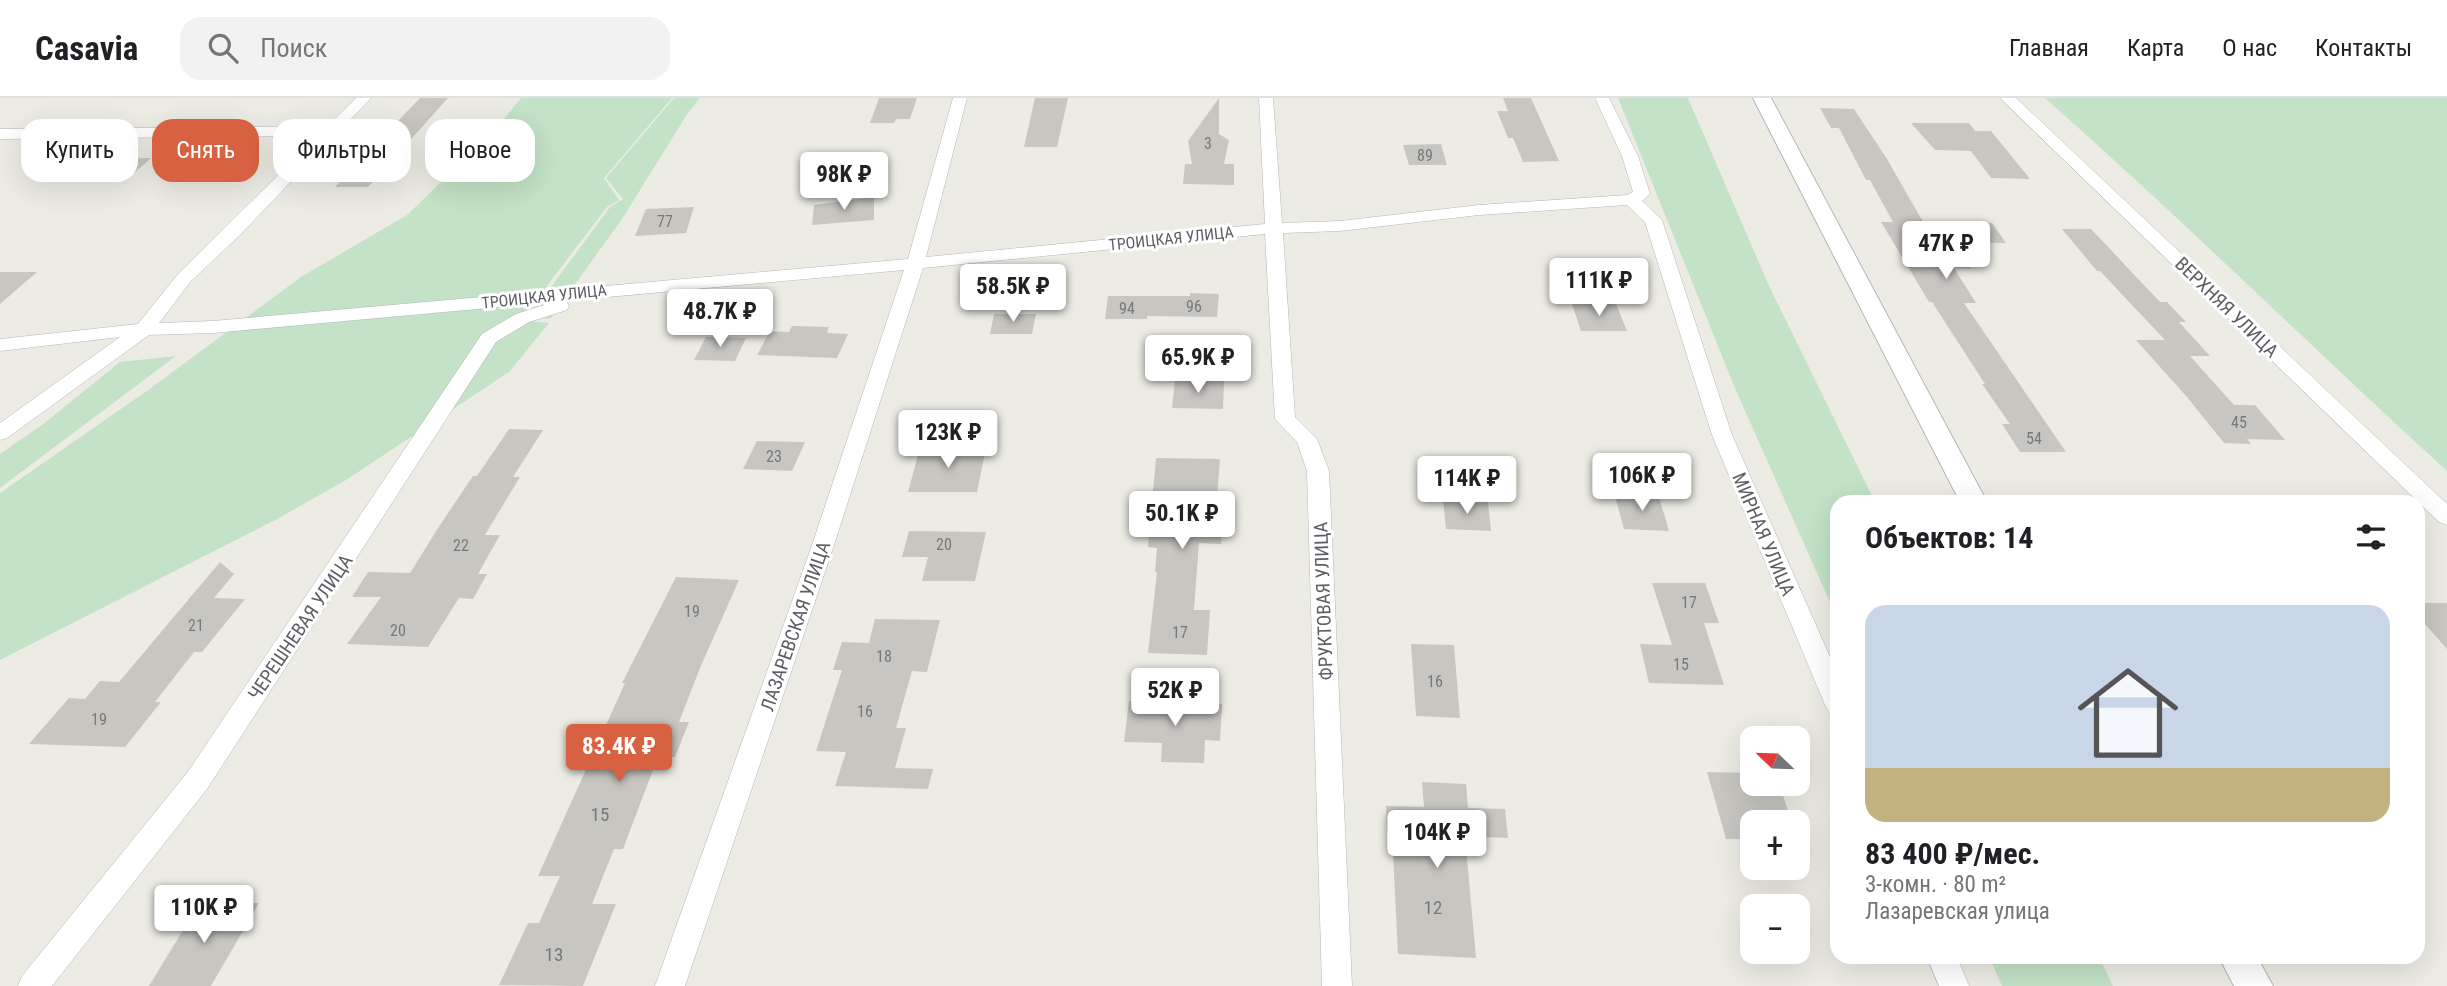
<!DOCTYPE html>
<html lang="ru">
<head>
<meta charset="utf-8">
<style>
  :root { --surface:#fff; --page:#f2f2f2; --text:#202124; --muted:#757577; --line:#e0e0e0; --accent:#d76140 }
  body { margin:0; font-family:"Roboto Condensed",sans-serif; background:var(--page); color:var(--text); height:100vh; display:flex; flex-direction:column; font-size:26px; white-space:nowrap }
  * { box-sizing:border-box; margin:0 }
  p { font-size:23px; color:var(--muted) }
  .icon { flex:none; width:38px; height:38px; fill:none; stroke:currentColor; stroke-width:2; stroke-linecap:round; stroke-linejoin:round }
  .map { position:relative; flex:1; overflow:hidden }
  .panel { position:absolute; left:1830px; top:397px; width:595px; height:469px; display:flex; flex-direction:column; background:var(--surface); border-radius:21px; box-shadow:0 7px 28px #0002 }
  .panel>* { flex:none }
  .banner { position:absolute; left:21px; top:21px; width:665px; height:63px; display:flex; gap:14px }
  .needle { width:46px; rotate:293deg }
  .controls { position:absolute; left:1740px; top:628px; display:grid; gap:14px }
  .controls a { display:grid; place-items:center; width:70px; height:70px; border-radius:14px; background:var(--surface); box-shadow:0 7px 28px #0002; font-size:35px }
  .price { position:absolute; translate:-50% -60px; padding:0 16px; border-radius:7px; background:#fff; color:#222; font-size:23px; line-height:46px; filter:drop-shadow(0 2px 4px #0008) }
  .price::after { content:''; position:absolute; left:50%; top:42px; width:21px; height:16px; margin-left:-10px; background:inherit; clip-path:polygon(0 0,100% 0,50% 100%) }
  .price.active { background:var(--accent); color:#fff }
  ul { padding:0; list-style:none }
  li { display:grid; align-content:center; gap:14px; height:371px; padding:0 35px }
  li span { display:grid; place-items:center; height:217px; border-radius:21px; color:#555 }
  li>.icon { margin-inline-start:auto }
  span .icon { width:126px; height:126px; fill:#fffc; stroke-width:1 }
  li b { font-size:30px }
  h2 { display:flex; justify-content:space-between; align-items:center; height:84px; padding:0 35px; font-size:30px }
  .pill { padding:0 24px; border-radius:21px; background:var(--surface); box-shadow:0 7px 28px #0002; font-size:24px; line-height:63px }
  .pill.active { background:var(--accent); color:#fff }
  header { display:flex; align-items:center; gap:42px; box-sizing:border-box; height:98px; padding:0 35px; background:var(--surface); border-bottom:2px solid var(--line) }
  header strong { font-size:33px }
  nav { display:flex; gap:38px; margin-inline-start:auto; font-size:24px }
  .search { width:490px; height:63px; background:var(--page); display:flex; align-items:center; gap:18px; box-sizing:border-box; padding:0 24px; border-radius:21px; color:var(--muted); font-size:26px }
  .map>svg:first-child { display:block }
  .green { fill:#c3e2c7 }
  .building { fill:#c8c6c1 }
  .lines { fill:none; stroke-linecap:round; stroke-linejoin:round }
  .minor-casing { stroke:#b4b5ba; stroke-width:1 }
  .tertiary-casing { stroke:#b4b5ba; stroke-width:2 }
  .minor { fill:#fff; fill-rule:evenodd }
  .tertiary { fill:#fff; fill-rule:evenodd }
  .labels { text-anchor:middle; stroke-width:6; stroke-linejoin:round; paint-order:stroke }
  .number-label { font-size:16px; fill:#77787a }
  .far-street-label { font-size:16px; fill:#5c5e63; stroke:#fff }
  .street-label { font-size:19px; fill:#5c5e63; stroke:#fff }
  .near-number-label { font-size:19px; fill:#77787a }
</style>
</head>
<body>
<header>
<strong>Casavia</strong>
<div class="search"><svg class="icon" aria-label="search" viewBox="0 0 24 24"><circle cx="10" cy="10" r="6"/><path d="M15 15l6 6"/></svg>Поиск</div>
<nav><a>Главная</a><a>Карта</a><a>О нас</a><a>Контакты</a></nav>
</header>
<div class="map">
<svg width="2447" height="888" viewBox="0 0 2447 888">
  <rect width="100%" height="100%" fill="#edece4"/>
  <g class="green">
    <polygon points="521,0 672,0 604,80 619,102 607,109 521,222 549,225 509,274 346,382 277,421 0,562 0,395 151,290 301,179 407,117 494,33"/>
    <polygon points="674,0 700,0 686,18 622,121 550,221 529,219 610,109 623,101 606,80"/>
    <polygon points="1618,0 1688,0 1769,188 1875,404 1838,404 1837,520 1734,288"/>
    <path d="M2045,0H2447V373C2312,250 2182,121 2045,0Z"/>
    <polygon points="176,258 0,390 0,356 42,327 120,264"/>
    <polygon points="1989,859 2099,859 2113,888 2002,888"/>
  </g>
  <g class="building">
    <polygon points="420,0 448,0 368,89 335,89"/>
    <polygon points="879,0 917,0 910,21 896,21 894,25 870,25"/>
    <polygon points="1035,0 1068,0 1057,49 1024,49"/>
    <polygon points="1219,0 1219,36 1229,42 1224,66 1234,66 1234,87 1183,86 1185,66 1192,66 1188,43"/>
    <polygon points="1503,0 1531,0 1559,63 1523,64 1513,40 1508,40 1497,13 1508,13"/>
    <polygon points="1820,10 1854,11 1887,61 1923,124 1992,125 2006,145 1952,144 1971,171 1954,170 1976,205 1964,205 2066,354 2020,354 2002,326 2010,326 1982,286 1985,286 1932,204 1929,204 1881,124 1893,124 1870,82 1866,82 1839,30 1831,30"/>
    <polygon points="1911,25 1969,25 1975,33 1991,33 2030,81 1991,80 1971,53 1935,52"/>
    <polygon points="1441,46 1447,67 1409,67 1403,47"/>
    <polygon points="151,60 125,83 80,83 107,61"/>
    <polygon points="874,99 874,122 812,127 814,107"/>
    <polygon points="694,109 686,135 635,138 646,111"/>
    <polygon points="2062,131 2091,131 2160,204 2167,204 2186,224 2179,224 2210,258 2190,258 2234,307 2255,307 2285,342 2247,341 2251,346 2224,345 2187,299 2136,242 2165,242 2100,173 2097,173"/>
    <polygon points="0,174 37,174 0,206"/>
    <polygon points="1190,195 1219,196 1217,219 1147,218 1147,221 1105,221 1108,198 1190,198"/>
    <polygon points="1572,206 1616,206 1627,233 1581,233"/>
    <polygon points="994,216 1036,216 1032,236 990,236"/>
    <polygon points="792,228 829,229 827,235 848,236 837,260 757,257 770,233 789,234"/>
    <polygon points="706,239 746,240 735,263 694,262"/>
    <polygon points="1175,282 1224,283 1223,311 1172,310"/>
    <polygon points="509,331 543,332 513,379 520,379 485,437 500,437 478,476 487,476 473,501 459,500 428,549 347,546 381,499 352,499 368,474 410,475 440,427 473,378 477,378"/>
    <polygon points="757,343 805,344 792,373 743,371"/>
    <polygon points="920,350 986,350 977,394 908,394"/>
    <polygon points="1156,360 1220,361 1215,425 1222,425 1221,446 1199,445 1194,512 1210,512 1207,557 1148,555 1157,474 1155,474 1157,450 1148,449"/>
    <polygon points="1615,398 1659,399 1669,433 1624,431"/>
    <polygon points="1443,403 1488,404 1491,433 1446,431"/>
    <polygon points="909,433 986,434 975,483 922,483 928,459 902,459"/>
    <polygon points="220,464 234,476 214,500 245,501 202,554 194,554 155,604 161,604 125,649 29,646 69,600 85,601 100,583 119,584"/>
    <polygon points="676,479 739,482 700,570 679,624 689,624 675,659 658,659 623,751 614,751 592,806 616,806 583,888 499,887 528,825 539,825 560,778 538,778 625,585 622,585"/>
    <polygon points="1652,485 1705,485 1719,525 1704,525 1724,587 1649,585 1640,546 1672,547"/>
    <polygon points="2418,505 2447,505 2447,551 2418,518"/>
    <polygon points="875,521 940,522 927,574 912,573 896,630 906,630 895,670 933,671 928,691 835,688 846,654 816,653 842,572 833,572 842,544 869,545"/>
    <polygon points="1411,546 1454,547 1460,620 1416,618"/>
    <polygon points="1129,603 1222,606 1220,643 1205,642 1204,665 1161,664 1162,645 1124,644"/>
    <polygon points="1707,674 1752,675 1752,686 1779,686 1792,724 1752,724 1752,741 1726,741"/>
    <polygon points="1422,684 1466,686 1468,710 1505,711 1508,740 1465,738 1476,860 1398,856 1392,735 1387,735 1386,708 1424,709"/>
    <polygon points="259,805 211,888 149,888 199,806"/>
  </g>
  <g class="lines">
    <g class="minor-casing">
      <g id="minor">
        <polygon points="356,0 371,0 238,139 191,183 159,225 213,223 908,161 953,0 967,0 926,159 1265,126 1259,0 1273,0 1282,125 1340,123 1479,107 1627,97 1633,94 1622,58 1595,0 1609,0 1638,58 1650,96 1642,103 1662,122 1732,337 1838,577 1838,617 1829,614 1825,607 1712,337 1645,124 1627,107 1479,117 1340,133 1283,135 1295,319 1317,341 1329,373 1352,888 1322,888 1307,373 1297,344 1275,321 1265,136 923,170 833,450 685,888 655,888 811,450 904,172 213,235 149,237 7,340 0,342 0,325 120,239 0,253 0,241 138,226 179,175 318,38 0,41 0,31 328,28"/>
        <polygon points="2000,0 2016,0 2447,406 2447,427 2439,424"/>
        <polygon points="560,202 567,204 569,208 567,212 529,224 496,244 207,691 52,888 18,888 22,878 187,675 482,236 516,216"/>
        <polygon points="1927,859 1957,859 1969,888 1939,888"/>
      </g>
    </g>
    <g class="tertiary-casing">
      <g id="tertiary">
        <polygon points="1753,0 1771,0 1987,404 1960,404"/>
        <polygon points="2219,859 2257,859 2273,888 2234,888"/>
      </g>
    </g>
    <use href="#minor" class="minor"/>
    <use href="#tertiary" class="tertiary"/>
  </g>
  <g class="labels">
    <g class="number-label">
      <text x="1208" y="51">3</text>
      <text x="1425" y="63">89</text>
      <text x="665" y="129">77</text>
      <text x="1194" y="214">96</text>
      <text x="1127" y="216">94</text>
      <text x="2239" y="330">45</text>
      <text x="2034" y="346">54</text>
      <text x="774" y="364">23</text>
      <text x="944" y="452">20</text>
      <text x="461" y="453">22</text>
      <text x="1689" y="510">17</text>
      <text x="692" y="519">19</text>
      <text x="196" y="533">21</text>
      <text x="398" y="538">20</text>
      <text x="1180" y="540">17</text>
      <text x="884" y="564">18</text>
      <text x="1681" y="572">15</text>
      <text x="1435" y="589">16</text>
      <text x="865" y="619">16</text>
      <text x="99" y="627">19</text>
    </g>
    <g class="far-street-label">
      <text transform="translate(1171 140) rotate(-6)" y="6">ТРОИЦКАЯ УЛИЦА</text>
      <text transform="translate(544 198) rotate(-6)" y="6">ТРОИЦКАЯ УЛИЦА</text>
    </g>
    <g class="street-label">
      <text transform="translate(2227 209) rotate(44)" y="7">ВЕРХНЯЯ УЛИЦА</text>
      <text transform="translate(1764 436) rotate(67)" y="7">МИРНАЯ УЛИЦА</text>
      <text transform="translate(1323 503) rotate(-92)" y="7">ФРУКТОВАЯ УЛИЦА</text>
      <text transform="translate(795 528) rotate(-71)" y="7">ЛАЗАРЕВСКАЯ УЛИЦА</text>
      <text transform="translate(300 529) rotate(-56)" y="7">ЧЕРЕШНЕВАЯ УЛИЦА</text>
    </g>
    <g class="near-number-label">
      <text x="600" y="723">15</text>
      <text x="1433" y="816">12</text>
      <text x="554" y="863">13</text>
    </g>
  </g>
</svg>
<div class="controls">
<a><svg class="needle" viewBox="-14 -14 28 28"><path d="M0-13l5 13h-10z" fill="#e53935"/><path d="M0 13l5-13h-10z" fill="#757577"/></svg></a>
<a>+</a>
<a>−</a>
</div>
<b class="price" style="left:844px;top:114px">98K ₽</b>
<b class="price" style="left:1946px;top:183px">47K ₽</b>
<b class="price" style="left:1599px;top:220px">111K ₽</b>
<b class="price" style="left:1013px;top:226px">58.5K ₽</b>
<b class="price" style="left:720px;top:251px">48.7K ₽</b>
<b class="price" style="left:1198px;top:297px">65.9K ₽</b>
<b class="price" style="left:948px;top:372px">123K ₽</b>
<b class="price" style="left:1642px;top:415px">106K ₽</b>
<b class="price" style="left:1467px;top:418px">114K ₽</b>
<b class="price" style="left:1182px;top:453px">50.1K ₽</b>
<b class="price" style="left:1175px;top:630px">52K ₽</b>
<b class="price active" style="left:619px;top:686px">83.4K ₽</b>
<b class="price" style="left:1437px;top:772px">104K ₽</b>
<b class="price" style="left:204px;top:847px">110K ₽</b>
<div class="banner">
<a class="pill">Купить</a>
<a class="pill active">Снять</a>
<a class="pill">Фильтры</a>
<a class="pill">Новое</a>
</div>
<section class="panel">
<h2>Объектов: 14<svg class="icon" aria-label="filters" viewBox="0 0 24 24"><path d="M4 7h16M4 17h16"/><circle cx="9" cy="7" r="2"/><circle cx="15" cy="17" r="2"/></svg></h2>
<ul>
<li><span style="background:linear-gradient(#c9d6e8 75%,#c2b280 0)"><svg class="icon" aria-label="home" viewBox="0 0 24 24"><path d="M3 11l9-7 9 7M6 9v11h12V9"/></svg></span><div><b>83 400 ₽/мес.</b><p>3-комн. · 80 m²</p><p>Лазаревская улица</p></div></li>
</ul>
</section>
</div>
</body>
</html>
